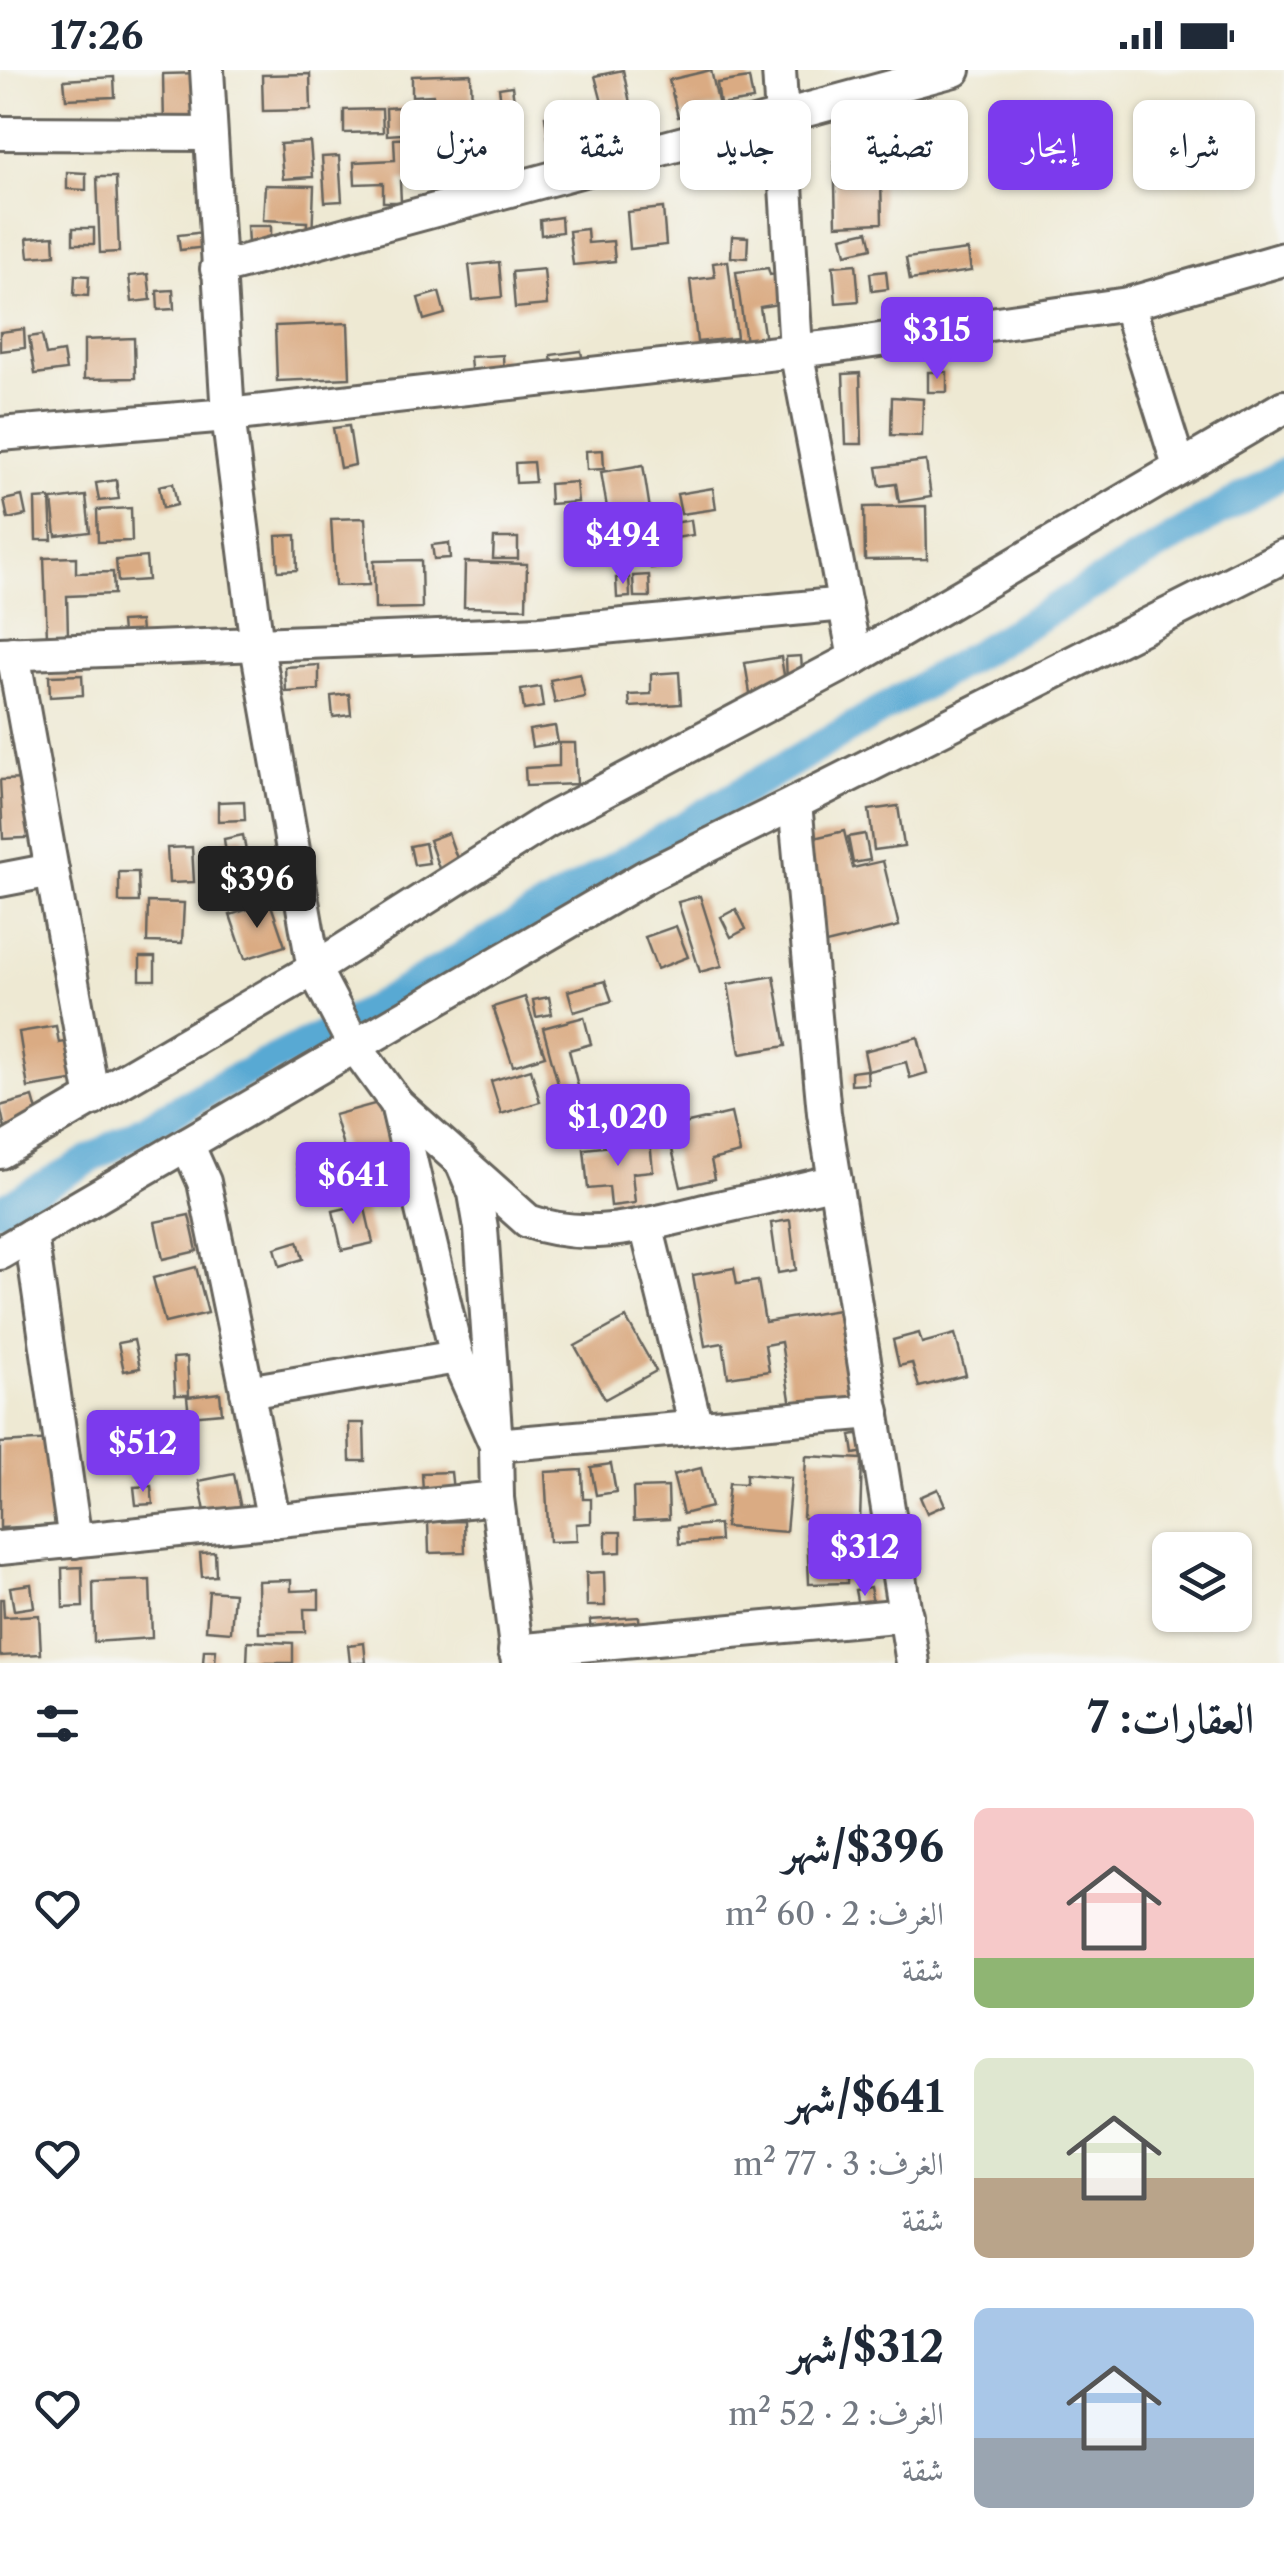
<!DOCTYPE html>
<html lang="ar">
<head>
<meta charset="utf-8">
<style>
  :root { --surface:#fff; --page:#f2f2f3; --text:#1f2937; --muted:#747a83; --accent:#7c3aed }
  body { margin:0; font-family:"Libre Caslon Text",Amiri,serif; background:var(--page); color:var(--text); direction:rtl; height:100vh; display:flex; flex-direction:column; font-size:38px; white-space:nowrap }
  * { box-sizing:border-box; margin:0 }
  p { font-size:32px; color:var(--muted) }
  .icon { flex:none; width:55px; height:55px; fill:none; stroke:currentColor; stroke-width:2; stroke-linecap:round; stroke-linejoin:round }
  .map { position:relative; height:1593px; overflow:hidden; direction:ltr }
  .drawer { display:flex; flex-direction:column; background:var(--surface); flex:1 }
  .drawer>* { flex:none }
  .top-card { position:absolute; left:30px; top:30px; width:1225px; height:90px; direction:rtl; display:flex; gap:20px }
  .tools { position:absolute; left:1152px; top:1462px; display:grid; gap:20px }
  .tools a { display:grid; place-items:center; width:100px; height:100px; border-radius:15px; background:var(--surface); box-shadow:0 2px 8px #0004; font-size:50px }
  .price { position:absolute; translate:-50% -85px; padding:0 22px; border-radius:10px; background:var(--accent); color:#fff; font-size:32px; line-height:65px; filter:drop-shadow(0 2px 5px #0008) }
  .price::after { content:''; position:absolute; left:50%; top:60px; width:30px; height:22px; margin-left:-15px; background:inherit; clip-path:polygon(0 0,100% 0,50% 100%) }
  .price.active { background:#222; color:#fff }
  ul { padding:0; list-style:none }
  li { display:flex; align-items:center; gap:30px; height:250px; padding:0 30px }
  li span { display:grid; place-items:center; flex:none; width:280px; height:200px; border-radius:15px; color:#555 }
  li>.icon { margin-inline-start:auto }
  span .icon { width:120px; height:120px; fill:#fffc; stroke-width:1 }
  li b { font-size:42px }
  h2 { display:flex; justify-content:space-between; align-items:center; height:120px; padding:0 30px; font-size:42px }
  .pill { padding:0 35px; border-radius:15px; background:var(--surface); box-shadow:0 2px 8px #0004; font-size:35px; line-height:90px }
  .pill.active { background:var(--accent); color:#fff }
  .status { display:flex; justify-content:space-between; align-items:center; height:70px; padding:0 50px; background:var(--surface); direction:ltr }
  .status svg { height:28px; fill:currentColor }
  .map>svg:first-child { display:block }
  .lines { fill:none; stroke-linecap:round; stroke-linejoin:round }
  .canal { stroke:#58a9d3; stroke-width:30 }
  .building { fill:#daab83 }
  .minor-casing { stroke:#66645c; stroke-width:38 }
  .minor { stroke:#fff; stroke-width:32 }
</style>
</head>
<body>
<div class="status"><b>17:26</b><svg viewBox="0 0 49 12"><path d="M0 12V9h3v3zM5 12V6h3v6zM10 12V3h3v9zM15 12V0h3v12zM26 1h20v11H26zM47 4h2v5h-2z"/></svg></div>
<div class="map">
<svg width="1284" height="1593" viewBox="0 0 1284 1593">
  <rect width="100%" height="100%" fill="#f6f6f2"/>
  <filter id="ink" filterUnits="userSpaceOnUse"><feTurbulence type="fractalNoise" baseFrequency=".01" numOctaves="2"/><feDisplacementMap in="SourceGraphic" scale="20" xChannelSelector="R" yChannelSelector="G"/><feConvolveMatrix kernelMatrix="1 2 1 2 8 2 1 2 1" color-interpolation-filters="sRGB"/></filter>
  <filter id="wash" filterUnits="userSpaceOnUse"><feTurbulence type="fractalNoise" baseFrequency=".0048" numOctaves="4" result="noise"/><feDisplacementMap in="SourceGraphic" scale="40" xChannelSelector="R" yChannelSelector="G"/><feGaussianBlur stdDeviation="2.25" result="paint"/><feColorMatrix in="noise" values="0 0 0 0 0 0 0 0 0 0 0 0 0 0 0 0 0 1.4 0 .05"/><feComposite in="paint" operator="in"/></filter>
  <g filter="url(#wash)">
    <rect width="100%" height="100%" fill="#eee9d3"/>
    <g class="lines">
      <polyline class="canal" points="0,1140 216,1018 369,941 1284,403"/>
    </g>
    <g id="blocks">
      <g class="building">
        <polygon points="623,0 630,33 604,40 595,6"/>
        <polygon points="711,0 719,36 678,47 669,10"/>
        <polygon points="202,3 203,56 164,57 163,4"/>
        <polygon points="310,4 311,40 263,41 262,5"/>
        <polygon points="471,4 472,41 434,43 433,25 412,26 412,6"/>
        <polygon points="114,7 115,27 66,29 64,10"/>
        <polygon points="749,8 753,30 720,35 717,13"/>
        <polygon points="512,16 516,46 503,47 499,18"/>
        <polygon points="417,36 418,63 387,65 386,38"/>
        <polygon points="382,39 383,62 344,63 344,40"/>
        <polygon points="563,44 567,72 549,75 545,46"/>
        <polygon points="485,55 500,55 501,80 486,81"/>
        <polygon points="447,57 449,97 427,98 425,58"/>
        <polygon points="415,68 416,110 400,111 401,132 383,132 383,113 355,114 354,92 395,90 394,69"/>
        <polygon points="310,72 313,107 283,109 280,74"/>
        <polygon points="862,75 863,107 881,107 882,153 836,155 834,76"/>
        <polygon points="339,86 342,131 325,132 322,87"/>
        <polygon points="67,102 86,103 86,120 67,119"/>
        <polygon points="97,107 116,107 119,182 100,183"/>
        <polygon points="265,115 314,116 312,170 306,170 307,152 263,150"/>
        <polygon points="663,138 666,175 630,179 627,142"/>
        <polygon points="561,147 562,162 541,165 540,150"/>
        <polygon points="247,156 271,156 271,174 248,174"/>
        <rect x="73" y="158" width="21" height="16"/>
        <polygon points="587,159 588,173 613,171 615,191 573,195 569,161"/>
        <polygon points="868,161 872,178 846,184 842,167"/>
        <polygon points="206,162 207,177 180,180 178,165"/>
        <polygon points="54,166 55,185 29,187 27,168"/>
        <polygon points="732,166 748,167 747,188 731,187"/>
        <polygon points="968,180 971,201 910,210 906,188"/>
        <polygon points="728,191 737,268 697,272 690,210 715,207 713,193"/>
        <polygon points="499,192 502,227 473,230 469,195"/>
        <polygon points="856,194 859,231 836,233 833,196"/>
        <polygon points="768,198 770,205 786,203 790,232 760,237 766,278 747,280 736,202"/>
        <polygon points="544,199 547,235 515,238 512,202"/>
        <polygon points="886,201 888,219 872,221 870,203"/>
        <polygon points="148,204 151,230 132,232 129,206"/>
        <polygon points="75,205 89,206 88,226 74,225"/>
        <polygon points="173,220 174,239 158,240 157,221"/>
        <polygon points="439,222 445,244 424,250 418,228"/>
        <polygon points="348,253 350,308 277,311 275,256"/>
        <polygon points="24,259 25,278 0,281 0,262"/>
        <polygon points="42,265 46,285 63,282 66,300 35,304 29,267"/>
        <polygon points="134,268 135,308 84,309 84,270"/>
        <polygon points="581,281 584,298 553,303 551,285"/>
        <polygon points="503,285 504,308 472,310 470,287"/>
        <rect x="928" y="302" width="19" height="20"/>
        <polygon points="860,303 862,374 846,374 843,304"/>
        <polygon points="892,327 923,329 922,366 891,365"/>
        <polygon points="349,356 355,395 340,398 333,358"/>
        <polygon points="603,380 604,399 587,400 586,381"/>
        <polygon points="926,391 931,427 899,432 896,414 880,416 877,397"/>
        <polygon points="533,392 535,412 516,413 515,393"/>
        <polygon points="643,395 659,497 651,498 649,486 616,491 601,402"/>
        <polygon points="116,410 119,429 99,431 96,413"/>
        <polygon points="576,412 578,432 550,434 549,414"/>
        <polygon points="173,413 177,435 163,438 159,416"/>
        <polygon points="713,418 716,439 681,444 677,424"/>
        <polygon points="22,426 26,445 8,449 4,430"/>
        <polygon points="86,426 90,462 56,466 52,430"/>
        <polygon points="50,428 52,470 36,470 35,429"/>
        <polygon points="926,436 927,489 865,490 864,437"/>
        <polygon points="131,438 132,471 98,472 97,440"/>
        <polygon points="365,448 369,515 335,516 331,449"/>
        <polygon points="691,450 693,465 670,469 668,454"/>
        <polygon points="296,465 297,500 278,501 276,466"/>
        <polygon points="494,468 518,468 518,489 493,489"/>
        <polygon points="449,473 450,488 434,489 432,475"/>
        <polygon points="76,487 76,503 113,502 114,524 67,526 68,566 47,567 44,488"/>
        <polygon points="146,487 148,510 118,512 116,490"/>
        <polygon points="421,490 422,538 375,539 374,491"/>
        <polygon points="465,492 527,494 526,538 464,537"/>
        <polygon points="649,505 650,527 634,527 633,506"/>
        <polygon points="629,507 630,527 617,528 616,508"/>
        <polygon points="140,551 142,573 123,574 121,552"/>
        <polygon points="801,586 803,613 787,614 786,587"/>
        <polygon points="781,587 789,635 753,641 745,593"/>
        <polygon points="319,595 319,620 286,622 285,597"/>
        <polygon points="679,602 681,634 630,637 629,625 651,624 651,604"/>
        <polygon points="580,604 585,627 555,633 550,610"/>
        <polygon points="82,605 83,625 50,627 49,606"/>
        <polygon points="540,617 543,637 524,640 521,620"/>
        <polygon points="349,624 351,645 333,647 331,626"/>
        <polygon points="555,656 558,673 532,677 529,660"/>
        <polygon points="559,673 575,673 577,714 526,716 525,698 559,696"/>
        <polygon points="26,709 44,767 3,769 0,710"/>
        <polygon points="244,731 245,750 218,751 218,732"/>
        <polygon points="898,736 904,776 874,780 869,740"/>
        <polygon points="844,761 853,798 883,791 899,856 826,874 801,771"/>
        <polygon points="448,763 460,797 441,804 429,770"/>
        <polygon points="865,764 870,790 853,793 848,767"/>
        <polygon points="243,765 250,803 229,806 224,769"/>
        <polygon points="425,773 429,793 414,795 410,776"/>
        <polygon points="192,777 194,812 169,813 167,778"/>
        <polygon points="119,802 138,802 139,832 119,832"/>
        <polygon points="700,826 722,896 700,902 678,832"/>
        <polygon points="148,832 184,833 182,873 147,872"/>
        <polygon points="270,832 285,876 245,889 230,845"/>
        <polygon points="736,839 746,859 731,867 721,847"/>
        <polygon points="676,856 688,887 657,899 645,867"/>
        <rect x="140" y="887" width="15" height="23"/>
        <polygon points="774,906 786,976 740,984 728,914"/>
        <polygon points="605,911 612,931 574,942 568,921"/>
        <polygon points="525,927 545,986 513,996 493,937"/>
        <polygon points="549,927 552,944 536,947 533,930"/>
        <polygon points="584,947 591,974 569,980 583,1036 565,1040 543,958"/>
        <polygon points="56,956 59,973 82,969 89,1008 28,1018 19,962"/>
        <polygon points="918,967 927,1003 910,1008 906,992 868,1001 864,981"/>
        <polygon points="531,999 540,1032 501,1044 491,1011"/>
        <polygon points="867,1000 868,1014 851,1015 851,1002"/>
        <polygon points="33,1027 42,1059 7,1068 0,1036"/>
        <polygon points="378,1033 403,1118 359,1131 334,1045"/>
        <polygon points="731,1043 740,1083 711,1090 715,1109 681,1117 667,1058"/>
        <polygon points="650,1072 653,1101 632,1103 635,1133 611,1136 609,1117 588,1119 584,1079"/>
        <polygon points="331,1084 339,1121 304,1129 296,1092"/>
        <polygon points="364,1134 373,1173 342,1180 333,1141"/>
        <polygon points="189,1145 197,1181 163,1189 155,1152"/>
        <polygon points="790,1150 796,1200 778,1203 771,1153"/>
        <polygon points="298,1171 303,1189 280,1196 275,1178"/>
        <polygon points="196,1197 208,1243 165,1253 153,1208"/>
        <polygon points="734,1198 737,1214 758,1211 765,1252 851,1238 865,1324 791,1336 781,1272 765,1275 769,1301 728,1307 723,1273 705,1276 693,1205"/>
        <polygon points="626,1248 656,1301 605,1329 575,1276"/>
        <polygon points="919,1263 922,1273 955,1264 966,1305 919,1317 912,1293 899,1296 893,1270"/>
        <polygon points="134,1270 140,1298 124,1301 118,1273"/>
        <polygon points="187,1287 189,1325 175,1325 173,1288"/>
        <polygon points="220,1323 222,1343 189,1346 187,1327"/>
        <polygon points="349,1353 364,1353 365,1391 350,1391"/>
        <polygon points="153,1354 154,1392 127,1392 125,1355"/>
        <polygon points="867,1362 870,1381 854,1384 851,1365"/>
        <polygon points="55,1370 59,1455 0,1458 0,1373"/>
        <polygon points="806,1386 862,1389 860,1451 803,1448"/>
        <polygon points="611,1394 616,1422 596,1425 591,1397"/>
        <polygon points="701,1398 711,1437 683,1444 673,1405"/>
        <polygon points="582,1400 583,1429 591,1429 591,1453 576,1454 577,1471 549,1472 545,1402"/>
        <polygon points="451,1402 453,1421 423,1422 422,1403"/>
        <polygon points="234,1404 241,1439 206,1446 199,1411"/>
        <polygon points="746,1404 791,1408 786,1462 725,1457 729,1413 746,1414"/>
        <polygon points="151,1416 153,1434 136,1435 134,1417"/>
        <polygon points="668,1417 669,1449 634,1451 633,1418"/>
        <polygon points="938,1419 945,1435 927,1443 920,1427"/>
        <polygon points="464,1451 465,1482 429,1483 428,1452"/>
        <polygon points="719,1454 720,1471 679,1474 678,1457"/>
        <polygon points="871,1460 872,1505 847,1506 847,1513 809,1514 807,1462"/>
        <polygon points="606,1462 621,1462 621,1482 606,1483"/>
        <polygon points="215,1482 216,1506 202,1507 200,1483"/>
        <polygon points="82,1497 83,1537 63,1538 62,1498"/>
        <polygon points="604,1502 605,1536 587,1536 586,1503"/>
        <polygon points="150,1510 152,1568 94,1572 93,1512"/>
        <polygon points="291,1510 291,1521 319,1520 319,1539 304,1539 305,1562 259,1563 258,1511"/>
        <polygon points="31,1514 34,1537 14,1540 10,1517"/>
        <polygon points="870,1517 874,1539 859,1541 855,1520"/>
        <polygon points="209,1521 234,1523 231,1562 206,1560"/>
        <polygon points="0,1529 3,1529 4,1547 39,1545 41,1584 0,1586"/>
        <polygon points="639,1547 640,1566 591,1568 590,1550"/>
        <polygon points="248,1571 293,1573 293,1593 247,1593"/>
        <polygon points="364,1573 366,1593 350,1593 348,1575"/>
        <polygon points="204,1580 216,1580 215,1593 203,1593"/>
      </g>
    </g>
  </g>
  <g filter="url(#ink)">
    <use href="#blocks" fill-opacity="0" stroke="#66645c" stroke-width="2.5"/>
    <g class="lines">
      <g class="minor-casing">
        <g id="minor">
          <polyline points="207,0 228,345 257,576 314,899 354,975 397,1034 457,1287 496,1375 497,1428 518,1593"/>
          <polyline points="779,0 796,280 855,588"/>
          <polyline points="0,63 209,64"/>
          <polyline points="217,199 954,0"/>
          <polyline points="1128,234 1179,396"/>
          <polyline points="0,364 228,345 838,276 1128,234 1284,189"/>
          <polyline points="13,583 93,1029"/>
          <polyline points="0,584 540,563 845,534"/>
          <polyline points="0,810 52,800"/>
          <path d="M397,1034L528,1151C589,1174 652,1153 713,1139C754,1130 795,1121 835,1111"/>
          <polyline points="187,1074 204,1112 274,1451"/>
          <polyline points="0,1082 314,899 547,751 855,588 1284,337"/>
          <polyline points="461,1090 475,1123 481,1158 496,1375 873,1342"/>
          <polyline points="646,1155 696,1357"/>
          <polyline points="31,1165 75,1471"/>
          <polyline points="0,1183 647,806 795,733"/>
          <polyline points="247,1322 457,1287"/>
          <polyline points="0,1478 497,1428"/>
          <polyline points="515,1581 906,1545"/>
          <polyline points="913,1593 824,1043 795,733 1284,486"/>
        </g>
      </g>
      <use href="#minor" class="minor"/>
    </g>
  </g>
</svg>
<div class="tools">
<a><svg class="icon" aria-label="layers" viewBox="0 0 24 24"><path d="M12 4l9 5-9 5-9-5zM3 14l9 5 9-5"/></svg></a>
</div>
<b class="price" style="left:937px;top:312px">$315</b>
<b class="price" style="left:623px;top:517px">$494</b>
<b class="price active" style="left:257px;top:861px">$396</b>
<b class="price" style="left:618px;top:1099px">$1,020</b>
<b class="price" style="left:353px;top:1157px">$641</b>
<b class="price" style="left:143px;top:1425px">$512</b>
<b class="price" style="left:865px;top:1529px">$312</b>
<div class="top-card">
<a class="pill">شراء</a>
<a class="pill active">إيجار</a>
<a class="pill">تصفية</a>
<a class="pill">جديد</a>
<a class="pill">شقة</a>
<a class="pill">منزل</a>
</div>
</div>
<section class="drawer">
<h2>العقارات: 7<svg class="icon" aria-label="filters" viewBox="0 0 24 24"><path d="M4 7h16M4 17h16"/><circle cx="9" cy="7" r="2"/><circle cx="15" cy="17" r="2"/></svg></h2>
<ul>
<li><span style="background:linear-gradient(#f6c9c9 75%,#8fb573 0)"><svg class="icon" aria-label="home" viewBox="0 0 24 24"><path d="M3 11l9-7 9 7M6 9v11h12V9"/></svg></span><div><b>$396/شهر</b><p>الغرف: 2 · 60 m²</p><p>شقة</p></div><svg class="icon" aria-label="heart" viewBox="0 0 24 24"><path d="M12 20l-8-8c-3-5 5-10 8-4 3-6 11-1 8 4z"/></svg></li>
<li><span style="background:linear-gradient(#dfe7d0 60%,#b9a48a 0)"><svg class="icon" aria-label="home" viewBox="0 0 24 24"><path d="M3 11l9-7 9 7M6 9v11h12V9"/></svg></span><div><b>$641/شهر</b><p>الغرف: 3 · 77 m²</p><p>شقة</p></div><svg class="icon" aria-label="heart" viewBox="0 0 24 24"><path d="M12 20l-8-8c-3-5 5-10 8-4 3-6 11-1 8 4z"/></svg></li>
<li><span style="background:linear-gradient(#a9c7e8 65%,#9aa5b1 0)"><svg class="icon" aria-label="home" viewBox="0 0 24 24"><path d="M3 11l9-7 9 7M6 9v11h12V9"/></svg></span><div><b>$312/شهر</b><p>الغرف: 2 · 52 m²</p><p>شقة</p></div><svg class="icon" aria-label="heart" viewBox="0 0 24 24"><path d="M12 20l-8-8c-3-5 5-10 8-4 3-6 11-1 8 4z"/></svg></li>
</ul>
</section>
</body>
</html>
